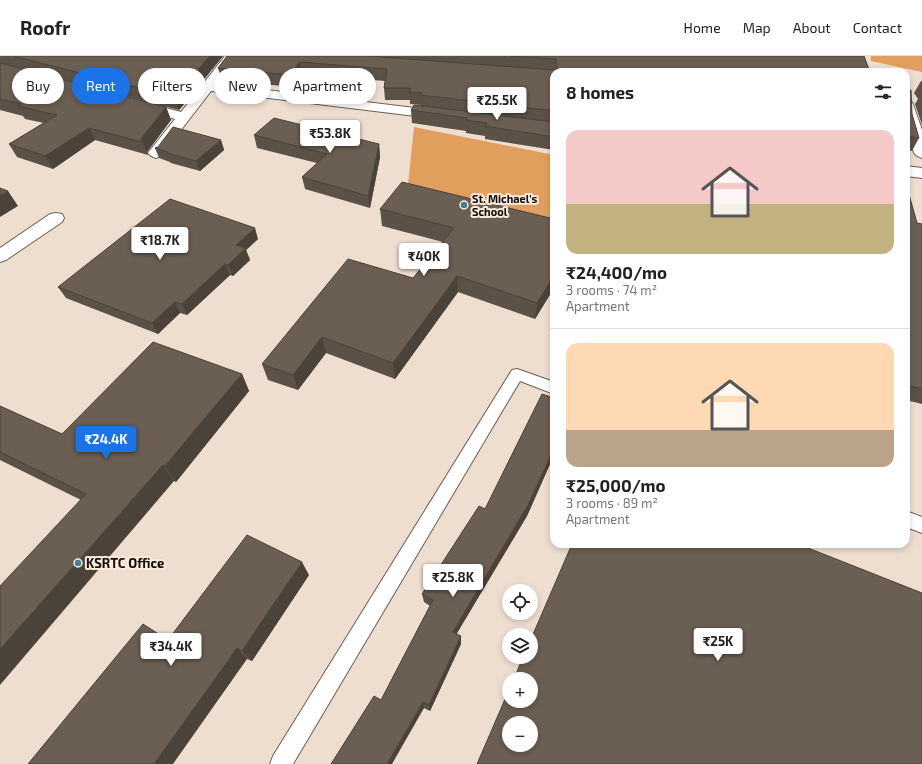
<!DOCTYPE html>
<html lang="en">
<head>
<meta charset="utf-8">
<style>
  :root { --surface:#fff; --page:#f6f6f6; --text:#222; --muted:#767676; --line:#e0e0e0; --accent:#1a73e8 }
  body { margin:0; font-family:"Exo 2",sans-serif; background:var(--page); color:var(--text); height:100vh; display:flex; flex-direction:column; font-size:15px; white-space:nowrap }
  * { box-sizing:border-box; margin:0 }
  p { font-size:13px; color:var(--muted) }
  .icon { flex:none; width:22px; height:22px; fill:none; stroke:currentColor; stroke-width:2; stroke-linecap:round; stroke-linejoin:round }
  .map { position:relative; flex:1; overflow:hidden }
  .sheet { position:absolute; left:550px; top:12px; width:360px; height:480px; display:flex; flex-direction:column; background:var(--surface); border-radius:12px; box-shadow:0 2px 6px #0003 }
  .sheet>* { flex:none }
  .banner { position:absolute; left:12px; top:12px; width:380px; height:36px; display:flex; gap:8px }
  .fabs { position:absolute; left:502px; top:528px; display:grid; gap:8px }
  .fabs a { display:grid; place-items:center; width:36px; height:36px; border-radius:50%; background:var(--surface); box-shadow:0 2px 6px #0003; font-size:20px }
  .price { position:absolute; translate:-50% -34px; padding:0 9px; border-radius:4px; background:#fff; color:#222; font-size:13px; line-height:26px; filter:drop-shadow(0 1px 2px #0008) }
  .price::after { content:''; position:absolute; left:50%; top:24px; width:12px; height:9px; margin-left:-6px; background:inherit; clip-path:polygon(0 0,100% 0,50% 100%) }
  .price.active { background:var(--accent); color:#fff }
  ul { padding:0; list-style:none }
  li { display:grid; align-content:center; gap:8px; height:212px; padding:0 16px }
  li+li { border-top:1px solid var(--line) }
  li span { display:grid; place-items:center; height:124px; border-radius:12px; color:#555 }
  li>.icon { margin-inline-start:auto }
  span .icon { width:72px; height:72px; fill:#fffc; stroke-width:1 }
  li b { font-size:17px }
  h2 { display:flex; justify-content:space-between; align-items:center; height:48px; padding:0 16px; font-size:17px }
  .pill { padding:0 14px; border-radius:18px; background:var(--surface); box-shadow:0 2px 6px #0003; font-size:14px; line-height:36px }
  .pill.active { background:var(--accent); color:#fff }
  header { display:flex; align-items:center; gap:24px; box-sizing:border-box; height:56px; padding:0 20px; background:var(--surface); border-bottom:1px solid var(--line) }
  header strong { font-size:19px }
  nav { display:flex; gap:22px; margin-inline-start:auto; font-size:14px }
  .map>svg:first-child { display:block }
  .green { fill:#e19f5d }
  .lines { fill:none; stroke-linecap:round; stroke-linejoin:round }
  .service-casing { stroke:#6d6054; stroke-width:2 }
  .minor-casing { stroke:#6d6054; stroke-width:2 }
  .service { fill:#fff; fill-rule:evenodd }
  .minor { fill:#fff; fill-rule:evenodd }
  .wall { fill:#5c5147 }
  .shaded-wall { fill:#4b4239 }
  .building { fill:#6b5e52; stroke:#4b4239; fill-rule:evenodd }
  .poi-dot { fill:#428096; stroke:#fbebdd; stroke-width:1.5 }
  .labels { text-anchor:middle; stroke-width:4; stroke-linejoin:round; paint-order:stroke }
  .far-poi-label { font-size:11px; font-weight:bold; fill:#140f0b; stroke:#fbebdd; text-anchor:start }
  .poi-label { font-size:13px; font-weight:bold; fill:#140f0b; stroke:#fbebdd; text-anchor:start }
</style>
</head>
<body>
<header>
<strong>Roofr</strong>
<nav><a>Home</a><a>Map</a><a>About</a><a>Contact</a></nav>
</header>
<div class="map">
<svg width="922" height="708" viewBox="0 0 922 708">
  <rect width="100%" height="100%" fill="#edded0"/>
  <g class="green">
    <polygon points="871,0 922,0 922,16 871,5"/>
    <polygon points="414,71 554,99 554,174 407,138"/>
  </g>
  <g class="lines">
    <g class="service-casing">
      <g id="service">
        <polygon points="517,313 554,326 554,338 520,325 293,708 270,708 273,700 512,314"/>
        <polygon points="906,455 922,461 922,477 906,471"/>
      </g>
    </g>
    <g class="minor-casing">
      <g id="minor">
        <polygon points="225,0 238,0 217,28 440,55 445,56 447,59 445,62 440,63 211,35 161,100 156,102 151,100 148,97 175,63 134,52 132,49 134,46 139,45 181,56"/>
        <polygon points="906,44 911,45 913,48 922,74 922,102 917,100 914,97 906,70"/>
        <polygon points="906,110 922,112 922,122 906,120"/>
        <polygon points="56,157 62,158 64,162 62,166 6,204 0,206 0,192 50,158"/>
      </g>
    </g>
    <use href="#service" class="service"/>
    <use href="#minor" class="minor"/>
  </g>
  <g class="wall">
    <polygon points="0,0 223,0 179,54 0,7"/>
    <polygon points="227,0 864,0 554,16 554,94 485,83 485,80 466,77 466,75 412,67 411,54 421,50 421,49 410,48 410,44 385,44 384,32 385,25 302,18 293,31 222,24 218,12"/>
    <polygon points="0,7 166,51 171,64 147,96 148,99 95,84 53,113 17,101 9,88 44,67 25,63 23,60 0,54"/>
    <polygon points="921,25 922,25 922,69 915,48 918,43 914,37"/>
    <polygon points="906,34 912,58 919,82 912,95 907,94 908,96 906,99"/>
    <polygon points="254,79 379,88 380,101 370,152 305,133 302,121 317,107 257,92"/>
    <polygon points="221,84 224,94 200,115 171,107 170,106 159,102 155,92"/>
    <polygon points="906,128 917,167 922,168 922,348 906,344"/>
    <polygon points="380,153 554,163 554,232 535,263 458,236 395,323 326,297 298,334 268,324 262,308 413,222 443,186 382,170"/>
    <polygon points="258,183 246,194 250,204 233,220 230,219 187,259 180,257 158,278 66,242 58,231"/>
    <polygon points="242,318 249,335 176,426 174,425 81,444 0,404 0,350 62,378"/>
    <polygon points="554,342 554,399 527,460 456,578 461,588 430,655 424,652 381,644 430,550 424,546 422,538 485,453"/>
    <polygon points="309,519 252,605 247,603 168,584"/>
  </g>
  <g class="shaded-wall">
    <polygon points="210,0 223,0 179,54 174,41"/>
    <polygon points="299,6 302,18 293,31 291,19"/>
    <polygon points="166,51 171,64 147,96 148,99 141,83"/>
    <polygon points="89,72 95,84 53,113 45,100"/>
    <polygon points="221,84 224,94 200,115 196,105"/>
    <polygon points="379,88 380,101 370,152 368,140"/>
    <polygon points="8,135 18,150 0,161 0,140"/>
    <polygon points="255,172 258,183 246,194 250,204 233,220 228,209 236,189"/>
    <polygon points="225,208 230,219 187,259 182,248"/>
    <polygon points="457,220 458,236 395,323 393,307"/>
    <polygon points="554,220 554,232 535,263 537,247"/>
    <polygon points="175,246 180,257 158,278 152,267"/>
    <polygon points="322,281 326,297 298,334 293,319"/>
    <polygon points="242,318 249,335 176,426 165,410"/>
    <polygon points="554,393 554,399 527,460 453,584 453,576"/>
    <polygon points="163,409 174,425 0,629 0,593"/>
    <polygon points="302,506 309,519 252,605 242,595"/>
    <polygon points="461,580 461,588 430,655 429,649"/>
    <polygon points="237,592 247,603 173,708 154,708"/>
    <polygon points="423,646 424,652 392,708 387,708"/>
  </g>
  <g class="building">
    <polygon points="13,0 210,0 174,41"/>
    <polygon points="227,0 368,0 555,14 557,13 556,3 510,0 864,0 870,16 554,16 554,55 421,39 422,37 409,36 411,32 384,32 387,13 299,6 291,19 218,12"/>
    <polygon points="0,7 166,51 141,83 142,86 89,72 45,100 9,88 57,59 18,50 21,48 0,43"/>
    <polygon points="906,34 911,34 912,58 919,82 906,80"/>
    <polygon points="414,49 554,66 554,81 485,70 487,67 466,64 467,62 411,54"/>
    <polygon points="274,62 379,88 368,140 302,121 327,98 254,79"/>
    <polygon points="173,71 221,84 196,105 167,97 168,96 155,92 158,91"/>
    <polygon points="402,126 554,163 554,220 537,247 457,220 393,307 322,281 293,319 262,308 348,203 413,222 454,172 380,153"/>
    <polygon points="906,128 917,167 922,168 922,333 906,329"/>
    <polygon points="0,132 8,135 0,140"/>
    <polygon points="170,143 255,172 236,189 246,192 228,209 225,208 182,248 175,246 152,267 58,231"/>
    <polygon points="153,286 242,318 165,410 163,409 0,593 0,530 86,438 0,396 0,350 62,378"/>
    <polygon points="542,338 554,342 554,393 528,449 453,576 461,580 429,649 423,646 387,708 331,708 374,640 381,644 433,544 422,538 479,450 485,453"/>
    <polygon points="247,479 302,506 242,595 237,592 154,708 28,708 143,568 168,584"/>
    <path d="M572,488H798L922,537V708H477L509,634V645H531V623H514L523,601H531V583ZM509,667H531V689H509Z"/>
  </g>
  <g class="poi-dot">
    <circle cx="464" cy="149" r="4"/>
    <circle cx="78" cy="507" r="4"/>
  </g>
  <g class="labels">
    <g class="far-poi-label">
      <text x="472" y="147">St. Michael's<tspan x="472" dy="13">School</tspan></text>
    </g>
    <g class="poi-label">
      <text x="86" y="512">KSRTC Office</text>
    </g>
  </g>
</svg>
<div class="fabs">
<a><svg class="icon" aria-label="locate" viewBox="0 0 24 24"><circle cx="12" cy="12" r="6"/><path d="M12 2v4M12 18v4M2 12h4M18 12h4"/></svg></a>
<a><svg class="icon" aria-label="layers" viewBox="0 0 24 24"><path d="M12 4l9 5-9 5-9-5zM3 14l9 5 9-5"/></svg></a>
<a>+</a>
<a>−</a>
</div>
<b class="price" style="left:497px;top:65px">₹25.5K</b>
<b class="price" style="left:330px;top:98px">₹53.8K</b>
<b class="price" style="left:160px;top:205px">₹18.7K</b>
<b class="price" style="left:424px;top:221px">₹40K</b>
<b class="price active" style="left:106px;top:404px">₹24.4K</b>
<b class="price" style="left:453px;top:542px">₹25.8K</b>
<b class="price" style="left:718px;top:606px">₹25K</b>
<b class="price" style="left:171px;top:611px">₹34.4K</b>
<div class="banner">
<a class="pill">Buy</a>
<a class="pill active">Rent</a>
<a class="pill">Filters</a>
<a class="pill">New</a>
<a class="pill">Apartment</a>
</div>
<section class="sheet">
<h2>8 homes<svg class="icon" aria-label="filters" viewBox="0 0 24 24"><path d="M4 7h16M4 17h16"/><circle cx="9" cy="7" r="2"/><circle cx="15" cy="17" r="2"/></svg></h2>
<ul>
<li><span style="background:linear-gradient(#f6c9c9 60%,#c2b280 0)"><svg class="icon" aria-label="home" viewBox="0 0 24 24"><path d="M3 11l9-7 9 7M6 9v11h12V9"/></svg></span><div><b>₹24,400/mo</b><p>3 rooms · 74 m²</p><p>Apartment</p></div></li>
<li><span style="background:linear-gradient(#ffd9b3 70%,#b9a48a 0)"><svg class="icon" aria-label="home" viewBox="0 0 24 24"><path d="M3 11l9-7 9 7M6 9v11h12V9"/></svg></span><div><b>₹25,000/mo</b><p>3 rooms · 89 m²</p><p>Apartment</p></div></li>
</ul>
</section>
</div>
</body>
</html>
